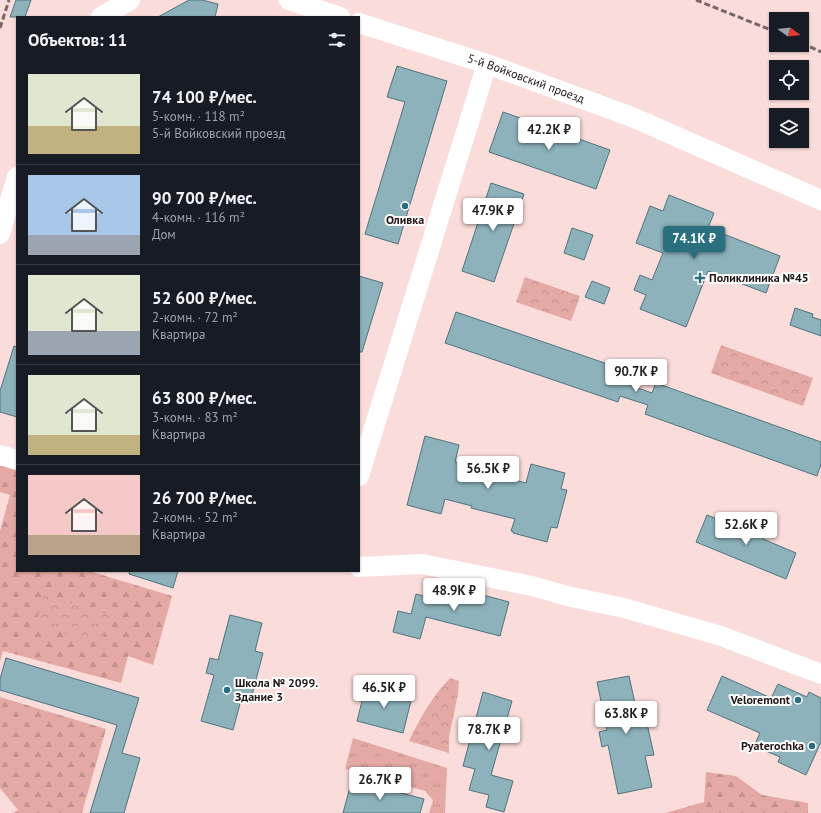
<!DOCTYPE html>
<html lang="ru">
<head>
<meta charset="utf-8">
<style>
  :root { --surface:#171b24; --page:#20242c; --text:#f1f3f6; --muted:#9ea1a6; --line:#363941; --accent:#2a6f7e }
  body { margin:0; font-family:"PT Sans",sans-serif; background:var(--page); color:var(--text); height:100vh; display:flex; flex-direction:column; font-size:15px; white-space:nowrap }
  * { box-sizing:border-box; margin:0 }
  p { font-size:13px; color:var(--muted) }
  .icon { flex:none; width:22px; height:22px; fill:none; stroke:currentColor; stroke-width:2; stroke-linecap:round; stroke-linejoin:round }
  .map { position:relative; flex:1; overflow:hidden }
  .sheet { position:absolute; left:16px; top:16px; width:344px; height:556px; display:flex; flex-direction:column; background:var(--surface); border-radius:0px; box-shadow:0 1px 3px #0004 }
  .sheet>* { flex:none }
  .needle { width:26px; rotate:105deg }
  .tools { position:absolute; left:769px; top:12px; display:grid; gap:8px }
  .tools a { display:grid; place-items:center; width:40px; height:40px; border-radius:0px; background:var(--surface); box-shadow:0 1px 3px #0004; font-size:20px }
  .price { position:absolute; translate:-50% -34px; padding:0 9px; border-radius:4px; background:#fff; color:#222; font-size:13px; line-height:26px; filter:drop-shadow(0 1px 2px #0008) }
  .price::after { content:''; position:absolute; left:50%; top:24px; width:12px; height:9px; margin-left:-6px; background:inherit; clip-path:polygon(0 0,100% 0,50% 100%) }
  .price.selected { background:var(--accent); color:#fff }
  ul { padding:0; list-style:none }
  li { display:flex; align-items:center; gap:12px; height:100px; padding:0 12px }
  li+li { border-top:1px solid var(--line) }
  li span { display:grid; place-items:center; flex:none; width:112px; height:80px; border-radius:0px; color:#555 }
  li>.icon { margin-inline-start:auto }
  span .icon { width:48px; height:48px; fill:#fffc; stroke-width:1 }
  li b { font-size:17px }
  h2 { display:flex; justify-content:space-between; align-items:center; height:48px; padding:0 12px; font-size:17px }
  .map>svg:first-child { display:block }
  .grass { fill:url(#grass-tufts) }
  .forest { fill:url(#forest-firs) }
  .park { fill:url(#park-crowns) }
  .building { fill:#8db2bc; stroke:#50747d }
  .lines { fill:none; stroke-linecap:round; stroke-linejoin:round }
  .street { stroke:#fff; stroke-width:20 }
  .rail { stroke:#796564; stroke-width:3; stroke-dasharray:6 3; stroke-linecap:butt }
  .poi-dot { fill:#2a6f7e; stroke:#fff; stroke-width:1.5 }
  .labels { text-anchor:middle; stroke-width:4; stroke-linejoin:round; paint-order:stroke }
  .street-label { font-size:12px; fill:#231616; stroke:#fff }
  .poi-label { font-size:12px; font-weight:bold; fill:#231616; stroke:#fff; text-anchor:start }
</style>
</head>
<body>
<div class="map">
<svg width="821" height="813" viewBox="0 0 821 813">
  <defs>
    <pattern id="grass-tufts" width="24" height="20" patternUnits="userSpaceOnUse"><rect width="24" height="20" fill="#e5a9a5"/><path d="M3 7l-1-3M5 7V3M7 7l1-3M15 17l-1-3M17 17v-4M19 17l1-3" fill="none" stroke="#c4918d"/></pattern>
    <pattern id="forest-firs" width="22" height="20" patternUnits="userSpaceOnUse"><rect width="22" height="20" fill="#e5a9a5"/><path d="M5 1l3.5 6h-7zM16 11l3.5 6h-7z" fill="#c4918d"/></pattern>
    <pattern id="park-crowns" width="20" height="18" patternUnits="userSpaceOnUse"><rect width="20" height="18" fill="#e5a9a5"/><path d="M2 6a3 3 0 1 1 6 0M12 15a3 3 0 1 1 6 0" fill="none" stroke="#c4918d"/></pattern>
  </defs>
  <rect width="100%" height="100%" fill="#fadcda"/>
  <polygon class="grass" points="353,738 447,768 445,813 429,813 433,800 425,791 345,769"/>
  <g class="forest">
    <polygon points="0,465 17,470 17,571 89,571 172,596 153,665 128,656 121,683 3,651 0,661 0,531 10,495 0,492"/>
    <polygon points="0,697 106,729 82,813 13,813 18,810 0,788"/>
    <polygon points="706,772 736,776 762,795 808,803 808,813 665,813 704,802"/>
  </g>
  <g class="park">
    <polygon points="525,277 580,296 571,321 516,302"/>
    <polygon points="721,345 813,378 803,406 711,373"/>
    <polygon points="44,595 110,615 101,644 35,624"/>
    <path d="M450,678L459,681L458,694L449,737V753L409,741C421,716 432,697 450,678Z"/>
  </g>
  <g class="building">
    <polygon points="16,0 31,0 25,17 10,17"/>
    <polygon points="189,0 202,0 218,4 215,17 158,17"/>
    <polygon points="397,66 447,81 398,244 365,234 405,102 387,97"/>
    <polygon points="503,112 610,150 596,189 489,152"/>
    <polygon points="491,183 524,194 494,282 462,271"/>
    <polygon points="669,195 714,213 708,228 780,256 766,293 708,271 686,327 640,309 646,295 634,290 640,275 652,280 663,253 636,243 650,206 663,211"/>
    <polygon points="572,228 593,235 584,260 564,253"/>
    <polygon points="359,276 383,283 362,352 359,352"/>
    <polygon points="592,281 610,288 604,304 585,297"/>
    <polygon points="795,308 813,314 812,317 821,320 821,336 790,325"/>
    <polygon points="456,312 628,371 624,383 652,393 656,383 821,442 821,464 817,476 645,414 648,405 620,396 618,402 445,343"/>
    <polygon points="14,346 17,347 17,417 0,412 0,391"/>
    <polygon points="425,436 459,445 455,462 481,469 483,465 501,470 499,476 526,483 531,464 565,473 561,489 567,490 557,528 551,527 547,542 513,533 513,531 511,531 515,519 471,508 472,506 445,499 441,514 407,505"/>
    <polygon points="707,515 742,529 744,524 766,533 763,539 796,553 786,579 696,542"/>
    <polygon points="130,571 178,571 173,588 129,574"/>
    <polygon points="438,587 456,592 457,588 509,602 500,636 426,617 420,639 393,632 398,611 411,614 416,594 434,599"/>
    <polygon points="230,615 262,623 255,651 263,653 250,703 241,700 233,730 201,721 214,675 206,673 210,658 218,660"/>
    <polygon points="6,658 139,698 122,753 140,758 124,813 90,813 117,725 0,690 0,679"/>
    <polygon points="629,676 636,708 643,706 654,755 645,756 652,787 618,794 608,745 602,747 599,732 607,730 597,682"/>
    <polygon points="722,676 771,698 778,684 807,697 809,692 821,698 821,742 806,775 778,762 780,757 754,746 760,733 707,710"/>
    <polygon points="366,685 412,697 403,733 357,721"/>
    <polygon points="483,692 512,701 491,775 513,781 504,812 486,807 489,795 469,790 475,769 463,766"/>
    <polygon points="352,780 424,799 420,813 343,813"/>
  </g>
  <g class="lines">
    <g class="street">
      <polyline points="289,0 340,17"/>
      <polyline points="101,17 130,0"/>
      <path id="s1" d="M359,23L487,64L632,117L821,200"/>
      <polyline points="0,234 17,177"/>
      <polyline points="0,455 17,460"/>
      <polyline points="359,476 487,64"/>
      <polyline points="359,567 422,564 532,586 567,596 624,608 721,636 821,674"/>
    </g>
    <g class="rail">
      <polyline points="696,0 776,32"/>
      <polyline points="0,28 9,0"/>
      <polyline points="802,43 821,52"/>
    </g>
  </g>
  <g class="poi-dot">
    <circle cx="405" cy="206" r="4"/>
    <path d="M698 272h4v4h4v4h-4v4h-4v-4h-4v-4h4z"/>
    <circle cx="227" cy="690" r="4"/>
    <circle cx="798" cy="700" r="4"/>
    <circle cx="812" cy="746" r="4"/>
  </g>
  <g class="labels">
    <g class="street-label">
      <text dy="4" stroke="none"><textPath href="#s1" startOffset="176">5-й Войковский проезд</textPath></text>
    </g>
    <g class="poi-label">
      <text x="405" y="224" text-anchor="middle">Оливка</text>
      <text x="709" y="282">Поликлиника №45</text>
      <text x="235" y="687">Школа № 2099.<tspan x="235" dy="14">Здание 3</tspan></text>
      <text x="790" y="704" text-anchor="end">Veloremont</text>
      <text x="804" y="750" text-anchor="end">Pyaterochka</text>
    </g>
  </g>
</svg>
<div class="tools">
<a><svg class="needle" viewBox="-14 -14 28 28"><path d="M0-13l5 13h-10z" fill="#e53935"/><path d="M0 13l5-13h-10z" fill="#9ea1a6"/></svg></a>
<a><svg class="icon" aria-label="locate" viewBox="0 0 24 24"><circle cx="12" cy="12" r="6"/><path d="M12 2v4M12 18v4M2 12h4M18 12h4"/></svg></a>
<a><svg class="icon" aria-label="layers" viewBox="0 0 24 24"><path d="M12 4l9 5-9 5-9-5zM3 14l9 5 9-5"/></svg></a>
</div>
<b class="price" style="left:549px;top:151px">42.2K ₽</b>
<b class="price" style="left:493px;top:232px">47.9K ₽</b>
<b class="price selected" style="left:694px;top:260px">74.1K ₽</b>
<b class="price" style="left:636px;top:393px">90.7K ₽</b>
<b class="price" style="left:488px;top:490px">56.5K ₽</b>
<b class="price" style="left:746px;top:546px">52.6K ₽</b>
<b class="price" style="left:454px;top:612px">48.9K ₽</b>
<b class="price" style="left:384px;top:709px">46.5K ₽</b>
<b class="price" style="left:626px;top:735px">63.8K ₽</b>
<b class="price" style="left:489px;top:751px">78.7K ₽</b>
<b class="price" style="left:380px;top:801px">26.7K ₽</b>
<section class="sheet">
<h2>Объектов: 11<svg class="icon" aria-label="filters" viewBox="0 0 24 24"><path d="M4 7h16M4 17h16"/><circle cx="9" cy="7" r="2"/><circle cx="15" cy="17" r="2"/></svg></h2>
<ul>
<li><span style="background:linear-gradient(#dfe7d0 65%,#c2b280 0)"><svg class="icon" aria-label="home" viewBox="0 0 24 24"><path d="M3 11l9-7 9 7M6 9v11h12V9"/></svg></span><div><b>74 100 ₽/мес.</b><p>5-комн. · 118 m²</p><p>5-й Войковский проезд</p></div></li>
<li><span style="background:linear-gradient(#a9c7e8 75%,#9aa5b1 0)"><svg class="icon" aria-label="home" viewBox="0 0 24 24"><path d="M3 11l9-7 9 7M6 9v11h12V9"/></svg></span><div><b>90 700 ₽/мес.</b><p>4-комн. · 116 m²</p><p>Дом</p></div></li>
<li><span style="background:linear-gradient(#dfe7d0 70%,#9aa5b1 0)"><svg class="icon" aria-label="home" viewBox="0 0 24 24"><path d="M3 11l9-7 9 7M6 9v11h12V9"/></svg></span><div><b>52 600 ₽/мес.</b><p>2-комн. · 72 m²</p><p>Квартира</p></div></li>
<li><span style="background:linear-gradient(#dfe7d0 75%,#c2b280 0)"><svg class="icon" aria-label="home" viewBox="0 0 24 24"><path d="M3 11l9-7 9 7M6 9v11h12V9"/></svg></span><div><b>63 800 ₽/мес.</b><p>3-комн. · 83 m²</p><p>Квартира</p></div></li>
<li><span style="background:linear-gradient(#f6c9c9 75%,#b9a48a 0)"><svg class="icon" aria-label="home" viewBox="0 0 24 24"><path d="M3 11l9-7 9 7M6 9v11h12V9"/></svg></span><div><b>26 700 ₽/мес.</b><p>2-комн. · 52 m²</p><p>Квартира</p></div></li>
</ul>
</section>
</div>
</body>
</html>
